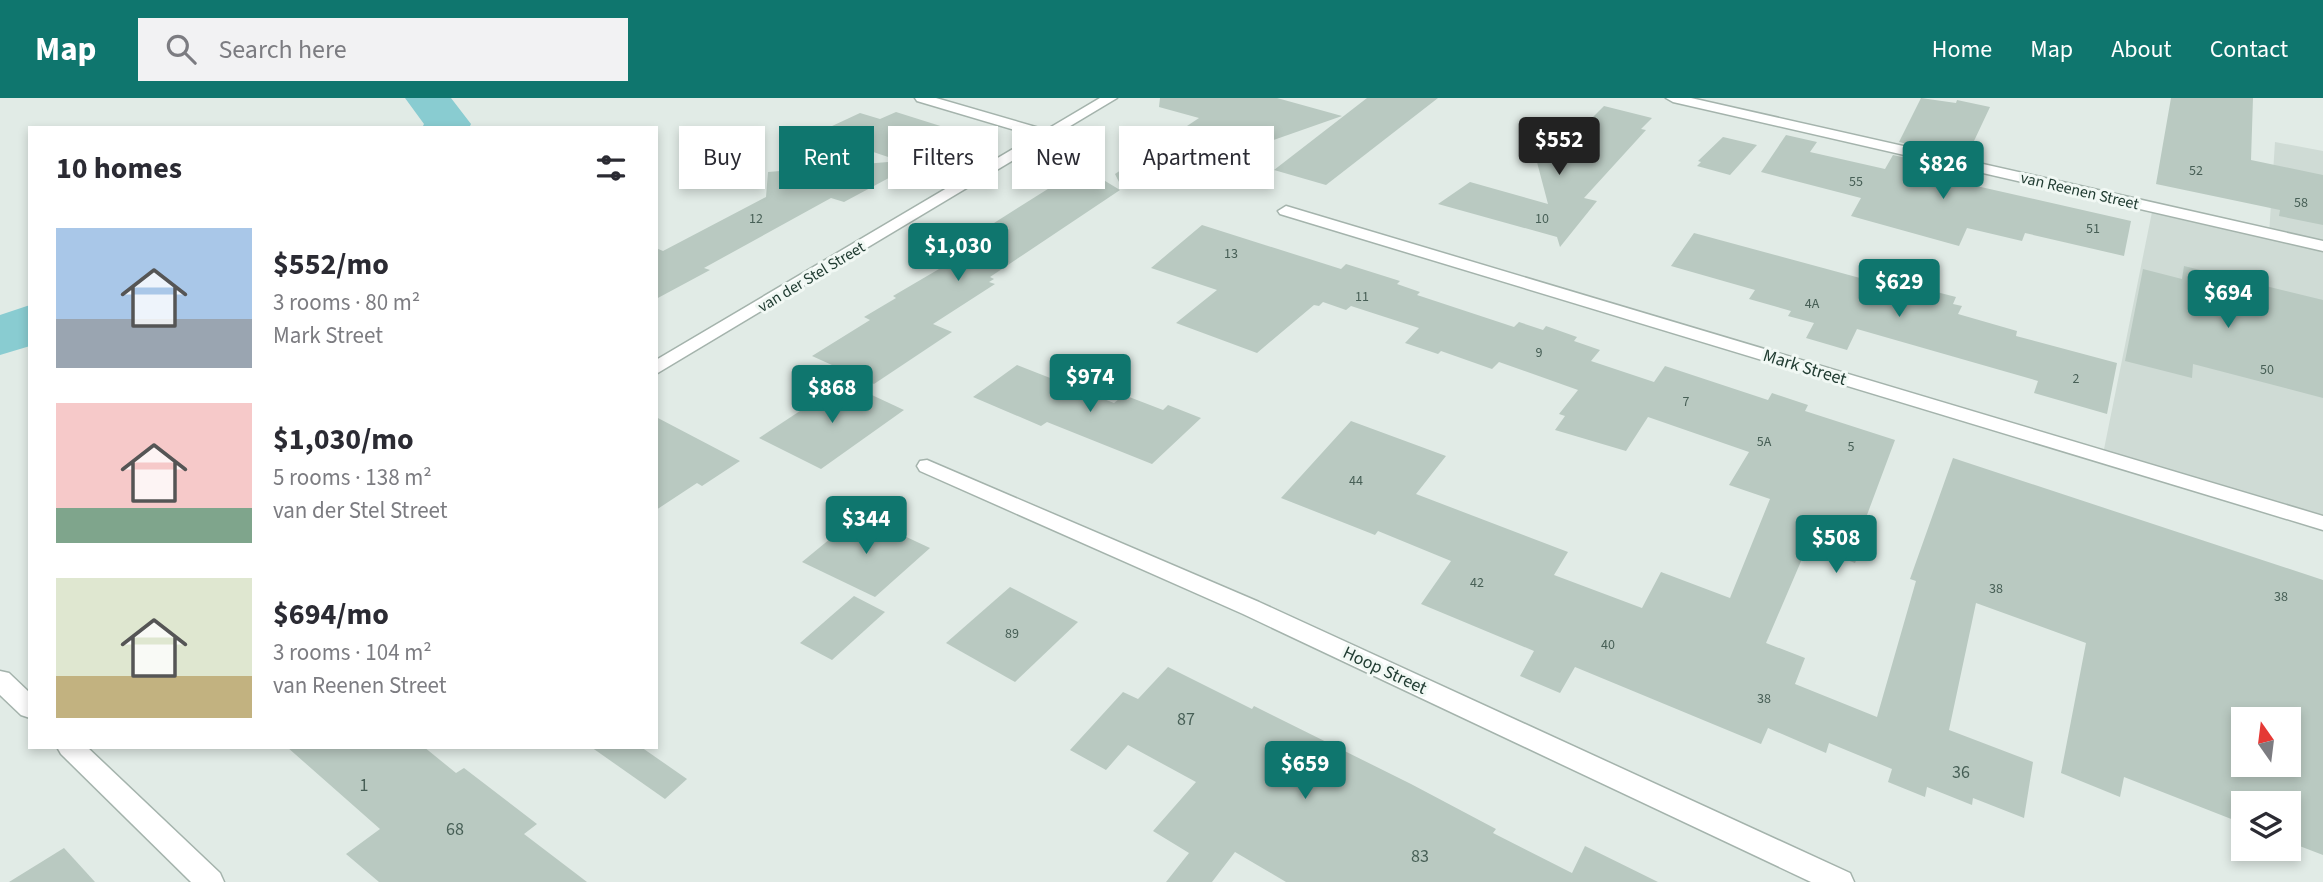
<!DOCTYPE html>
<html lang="en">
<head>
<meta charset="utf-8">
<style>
  :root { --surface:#fff; --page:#f2f2f3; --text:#2b2b33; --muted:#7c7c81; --accent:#0f766e }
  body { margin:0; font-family:"Source Sans 3",sans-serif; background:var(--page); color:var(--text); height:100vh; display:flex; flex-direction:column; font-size:26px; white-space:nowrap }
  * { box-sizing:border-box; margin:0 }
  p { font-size:23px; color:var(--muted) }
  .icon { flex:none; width:38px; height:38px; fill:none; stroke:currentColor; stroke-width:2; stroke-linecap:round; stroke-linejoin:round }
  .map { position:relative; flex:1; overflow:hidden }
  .details { position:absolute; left:28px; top:28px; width:630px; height:623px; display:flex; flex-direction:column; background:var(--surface); border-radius:0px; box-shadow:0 4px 10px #0003 }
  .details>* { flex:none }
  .top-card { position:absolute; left:679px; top:28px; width:665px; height:63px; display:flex; gap:14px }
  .needle { width:46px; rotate:346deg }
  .controls { position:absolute; left:2231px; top:609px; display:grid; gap:14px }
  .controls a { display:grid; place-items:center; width:70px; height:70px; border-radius:0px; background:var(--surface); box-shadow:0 4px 10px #0003; font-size:35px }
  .price { position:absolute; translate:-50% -60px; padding:0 16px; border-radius:7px; background:var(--accent); color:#fff; font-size:23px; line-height:46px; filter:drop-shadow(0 2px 4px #0008) }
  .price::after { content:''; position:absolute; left:50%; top:42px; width:21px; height:16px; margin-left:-10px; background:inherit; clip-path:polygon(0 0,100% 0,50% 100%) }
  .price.active { background:#222; color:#fff }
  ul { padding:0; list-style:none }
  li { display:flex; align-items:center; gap:21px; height:175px; padding:0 28px }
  li span { display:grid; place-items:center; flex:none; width:196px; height:140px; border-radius:0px; color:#555 }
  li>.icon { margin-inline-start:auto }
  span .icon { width:84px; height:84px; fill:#fffc; stroke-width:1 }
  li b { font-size:30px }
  h2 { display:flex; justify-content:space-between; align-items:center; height:84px; padding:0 28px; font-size:30px }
  .pill { padding:0 24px; border-radius:0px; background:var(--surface); box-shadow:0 4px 10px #0003; font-size:24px; line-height:63px }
  .pill.active { background:var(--accent); color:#fff }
  header { display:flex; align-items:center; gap:42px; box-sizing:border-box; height:98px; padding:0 35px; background:var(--accent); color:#fff }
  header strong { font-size:33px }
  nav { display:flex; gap:38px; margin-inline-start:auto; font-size:24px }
  .search { width:490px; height:63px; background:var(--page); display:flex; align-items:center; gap:18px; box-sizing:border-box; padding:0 24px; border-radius:0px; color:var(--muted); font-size:26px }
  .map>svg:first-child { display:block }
  .built { fill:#cfdbd5 }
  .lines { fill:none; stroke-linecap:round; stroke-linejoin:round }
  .river { fill:#89ccd1; fill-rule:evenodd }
  .building { fill:#b9c9c1; fill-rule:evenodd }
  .street-casing { stroke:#a4b3ac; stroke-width:3 }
  .street { fill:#fff; fill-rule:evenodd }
  .labels { text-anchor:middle; stroke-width:6; stroke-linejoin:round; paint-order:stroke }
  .number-label { font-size:14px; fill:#475f56 }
  .far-street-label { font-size:16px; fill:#213c32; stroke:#f1f8f4 }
  .street-label { font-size:18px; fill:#213c32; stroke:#f1f8f4 }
  .near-number-label { font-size:18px; fill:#475f56 }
</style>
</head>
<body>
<header>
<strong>Map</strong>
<div class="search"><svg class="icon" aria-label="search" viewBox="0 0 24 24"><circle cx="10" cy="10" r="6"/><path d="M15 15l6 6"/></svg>Search here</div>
<nav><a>Home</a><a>Map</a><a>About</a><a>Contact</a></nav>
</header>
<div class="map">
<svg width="2323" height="784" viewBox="0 0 2323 784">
  <rect width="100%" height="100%" fill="#e1ebe6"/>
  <polygon class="built" points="2275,44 2323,53 2323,423 2103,356 2153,109 2269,137"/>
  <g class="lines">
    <g class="river">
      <polygon points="405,0 451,0 471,26 469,30 422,30 424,26"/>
      <polygon points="30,207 30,248 0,257 0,217"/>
    </g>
  </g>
  <g class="building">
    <polygon points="1160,0 1277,0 1342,18 1211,64 1196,60 1120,86 1115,76 1199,20 1159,9"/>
    <polygon points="1367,0 1438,0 1326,87 1274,72"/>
    <polygon points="1921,0 1956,5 1957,2 1990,9 1966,60 1899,44"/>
    <polygon points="2171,0 2253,0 2251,62 2323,77 2323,127 2279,118 2280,112 2156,86"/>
    <polygon points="1604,8 1652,20 1641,31 1646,32 1584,100 1597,103 1560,149 1557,139 1438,106 1470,84 1548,106 1528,30 1563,49"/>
    <polygon points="896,14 969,37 844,104 831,100 704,170 710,172 656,201 656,150 663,153 766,99 768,74 900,63 817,35 860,15 880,21"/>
    <polygon points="1786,37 1817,44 1810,54 1885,71 1893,57 1960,72 1956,81 1973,85 1972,87 2131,123 2124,158 2025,135 2022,143 1967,130 1959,148 1851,118 1861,100 1761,74"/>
    <polygon points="1723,39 1757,47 1730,77 1697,68 1701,64 1698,63"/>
    <polygon points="1092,75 1120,92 990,179 994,181 989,184 995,186 933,226 952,234 874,286 812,258 870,222 864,219 896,200 893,198 1009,130 994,125 1051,89"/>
    <path d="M1202,127L1341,171L1346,166L1400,183L1397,186L1420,194L1417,197L1514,229L1519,224L1543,232L1546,228L1577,239L1574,243L1600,252L1591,263L1654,284L1665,268L1768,302L1772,295L1808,307L1805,313L1895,342L1864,425L1871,428L1855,465L1808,447L1766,545L1805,560L1795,586L1877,619L1916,483L1910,481L1953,360L2323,482V757L2289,744V705H2244V726L2124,679L2120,699L2061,675L2086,545L1976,505L1949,632L2033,664L2024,720L1973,700L1972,707L1927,689L1925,699L1888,684L1892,671L1829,645L1826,655L1768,630L1761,646L1575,569L1560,595L1520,578L1534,553L1421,506L1451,463L1378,433L1375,437L1281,400L1351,323L1446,358L1416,396L1568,454L1554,477L1642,510L1661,474L1730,500L1770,401L1729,387L1749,354L1648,319L1626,353L1555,332L1565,318L1559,316L1578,292L1499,264L1492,271L1441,253L1438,256L1405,245L1419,230L1351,208L1346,212L1323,204L1319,208L1314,207L1257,255L1176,225L1217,192L1151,170ZM2244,621H2289V667H2244Z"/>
    <polygon points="1694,135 1919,196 1921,190 1956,199 1953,206 1962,208 1958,216 2017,233 2016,238 2117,265 2107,316 2034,295 2038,283 1857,231 1847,252 1806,240 1814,225 1788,218 1791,213 1749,201 1755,192 1671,168"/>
    <polygon points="2184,168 2323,202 2323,300 2193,266 2192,280 2125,263 2143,171 2182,181"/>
    <polygon points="1017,267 1114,305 1124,297 1163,312 1168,307 1201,320 1152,366 1047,324 1041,328 973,299"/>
    <polygon points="844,284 904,312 821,371 759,340"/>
    <polygon points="656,319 740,363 702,388 697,385 656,412"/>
    <polygon points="859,417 930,450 875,499 802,464"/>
    <polygon points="1010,489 1078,524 1015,584 946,545"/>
    <polygon points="854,498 885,514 832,562 800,545"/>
    <polygon points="1168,569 1252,611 1254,608 1411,686 1496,731 1493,735 1572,775 1585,748 1658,784 1286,784 1235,754 1212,784 1166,784 1189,755 1153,733 1196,684 1128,647 1106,672 1070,652 1123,594 1138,601"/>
    <polygon points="287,649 424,649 456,675 464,670 537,726 524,736 587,784 379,784 346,756 380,731"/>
    <polygon points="591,649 641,649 687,681 665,701"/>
    <polygon points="64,750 95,784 9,784"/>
  </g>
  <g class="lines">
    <g class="street-casing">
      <g id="street">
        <polygon points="915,0 936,0 1046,32 1100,0 1117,0 656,276 656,262 1035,38 917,3"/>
        <polygon points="1666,0 1691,0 2323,143 2323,153 1673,4"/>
        <polygon points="1286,108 2323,418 2323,432 1280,116 1278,113"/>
        <polygon points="927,362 1259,504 1850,775 1854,784 1811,784 1243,516 920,373 917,368 920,363"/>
        <polygon points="0,573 9,575 30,595 30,620 21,617 0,597"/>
        <polygon points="57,649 87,649 220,775 224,784 191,784 61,656"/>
      </g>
    </g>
    <use href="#street" class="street"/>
  </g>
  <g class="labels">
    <g class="number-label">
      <text x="2196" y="77">52</text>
      <text x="1856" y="88">55</text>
      <text x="2301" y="109">58</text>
      <text x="756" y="125">12</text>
      <text x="1542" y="125">10</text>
      <text x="2093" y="135">51</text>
      <text x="1231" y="160">13</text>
      <text x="1362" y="203">11</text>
      <text x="1812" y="210">4A</text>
      <text x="1539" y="259">9</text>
      <text x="2267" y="276">50</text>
      <text x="2076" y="285">2</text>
      <text x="1686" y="308">7</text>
      <text x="1764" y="348">5A</text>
      <text x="1851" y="353">5</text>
      <text x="1356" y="387">44</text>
      <text x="1477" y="489">42</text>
      <text x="1996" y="495">38</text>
      <text x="2281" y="503">38</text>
      <text x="1012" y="540">89</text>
      <text x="1608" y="551">40</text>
      <text x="1764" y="605">38</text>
    </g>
    <g class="far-street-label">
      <text transform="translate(2080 92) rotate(13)" y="6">van Reenen Street</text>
      <text transform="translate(811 178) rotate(-31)" y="6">van der Stel Street</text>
    </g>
    <g class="street-label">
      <text transform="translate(1805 269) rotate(17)" y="6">Mark Street</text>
      <text transform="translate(1385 572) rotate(25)" y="6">Hoop Street</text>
    </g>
    <g class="near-number-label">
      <text x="1186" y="627">87</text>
      <text x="1961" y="680">36</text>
      <text x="364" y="693">1</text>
      <text x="455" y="737">68</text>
      <text x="1420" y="764">83</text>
    </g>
  </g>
</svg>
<div class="controls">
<a><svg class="needle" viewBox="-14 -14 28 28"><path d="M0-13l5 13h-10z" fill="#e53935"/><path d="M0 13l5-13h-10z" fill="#7c7c81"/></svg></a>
<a><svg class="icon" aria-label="layers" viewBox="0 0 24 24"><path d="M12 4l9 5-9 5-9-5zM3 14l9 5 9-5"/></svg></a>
</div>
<b class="price active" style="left:1559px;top:79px">$552</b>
<b class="price" style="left:1943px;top:103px">$826</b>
<b class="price" style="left:958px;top:185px">$1,030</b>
<b class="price" style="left:1899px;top:221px">$629</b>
<b class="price" style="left:2228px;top:232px">$694</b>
<b class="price" style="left:1090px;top:316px">$974</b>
<b class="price" style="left:832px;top:327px">$868</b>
<b class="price" style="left:866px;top:458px">$344</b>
<b class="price" style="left:1836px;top:477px">$508</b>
<b class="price" style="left:1305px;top:703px">$659</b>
<div class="top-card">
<a class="pill">Buy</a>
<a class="pill active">Rent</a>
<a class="pill">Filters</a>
<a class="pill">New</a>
<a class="pill">Apartment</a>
</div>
<section class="details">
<h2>10 homes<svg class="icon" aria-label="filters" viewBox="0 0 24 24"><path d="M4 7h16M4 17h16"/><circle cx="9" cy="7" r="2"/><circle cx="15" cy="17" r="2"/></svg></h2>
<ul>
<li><span style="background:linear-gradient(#a9c7e8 65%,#9aa5b1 0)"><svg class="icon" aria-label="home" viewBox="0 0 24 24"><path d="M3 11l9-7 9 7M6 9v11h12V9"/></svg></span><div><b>$552/mo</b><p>3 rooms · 80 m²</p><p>Mark Street</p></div></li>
<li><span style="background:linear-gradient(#f6c9c9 75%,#7fa58c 0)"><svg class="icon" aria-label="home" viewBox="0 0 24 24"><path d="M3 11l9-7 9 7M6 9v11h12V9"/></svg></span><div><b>$1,030/mo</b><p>5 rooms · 138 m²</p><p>van der Stel Street</p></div></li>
<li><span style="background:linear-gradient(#dfe7d0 70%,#c2b280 0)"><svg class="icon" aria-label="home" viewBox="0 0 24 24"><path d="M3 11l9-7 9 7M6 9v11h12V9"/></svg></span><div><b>$694/mo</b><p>3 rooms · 104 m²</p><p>van Reenen Street</p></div></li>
</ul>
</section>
</div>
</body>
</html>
